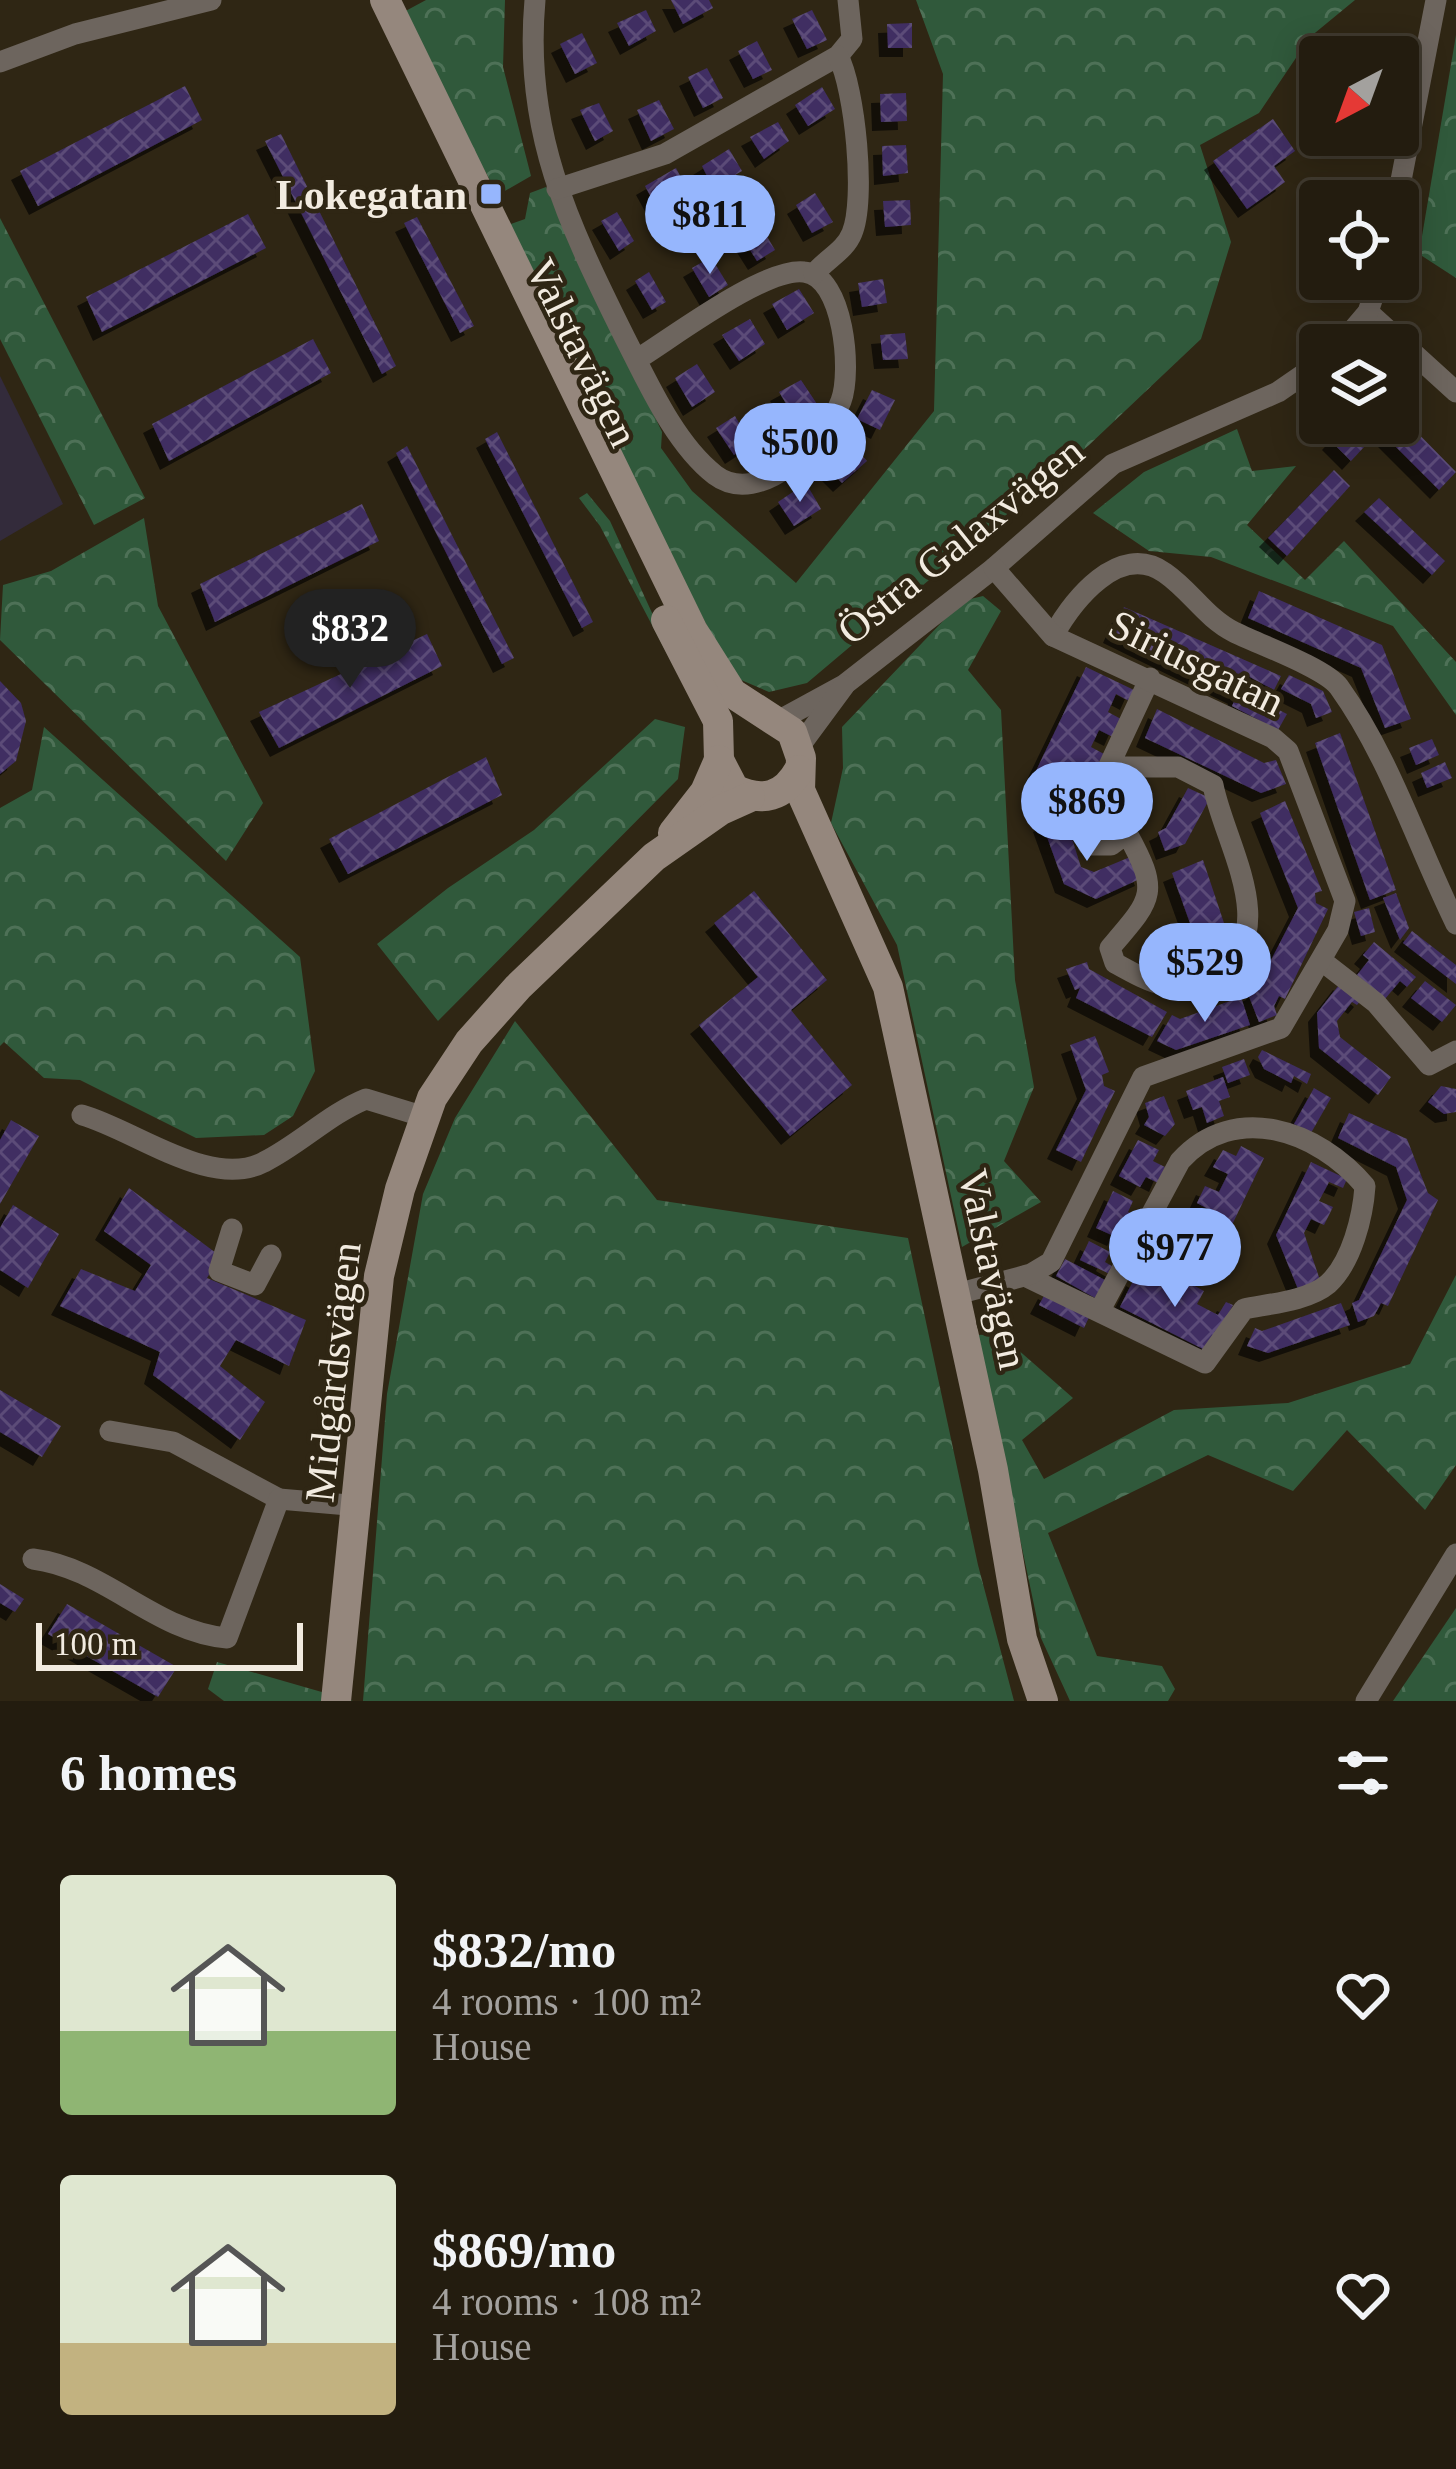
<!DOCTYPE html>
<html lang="en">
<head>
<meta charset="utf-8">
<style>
  :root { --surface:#231c0f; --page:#2b2518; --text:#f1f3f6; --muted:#a3a19e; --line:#403a2f; --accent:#96b6fd }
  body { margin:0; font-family:"Times New Roman",serif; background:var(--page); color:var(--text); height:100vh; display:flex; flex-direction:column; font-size:45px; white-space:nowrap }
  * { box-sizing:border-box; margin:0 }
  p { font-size:39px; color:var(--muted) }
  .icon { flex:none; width:66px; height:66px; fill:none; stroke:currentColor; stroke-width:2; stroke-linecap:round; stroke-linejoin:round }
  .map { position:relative; height:1701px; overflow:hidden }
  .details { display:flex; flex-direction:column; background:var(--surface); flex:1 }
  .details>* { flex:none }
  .needle { width:78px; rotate:221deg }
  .controls { position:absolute; left:1299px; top:36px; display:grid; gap:24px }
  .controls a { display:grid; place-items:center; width:120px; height:120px; border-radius:12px; background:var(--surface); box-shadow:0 6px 30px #0003,0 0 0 3px var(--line); font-size:60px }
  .scale { position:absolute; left:36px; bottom:30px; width:267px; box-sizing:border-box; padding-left:12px; border:6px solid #f2ebe0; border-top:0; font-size:33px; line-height:42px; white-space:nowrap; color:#f2ebe0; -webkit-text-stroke:9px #2f2614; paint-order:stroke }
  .price { position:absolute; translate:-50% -102px; padding:0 27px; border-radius:42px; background:var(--accent); color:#111; font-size:39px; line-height:78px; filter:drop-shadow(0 3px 6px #0008) }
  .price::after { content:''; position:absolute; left:50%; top:72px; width:36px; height:27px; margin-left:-18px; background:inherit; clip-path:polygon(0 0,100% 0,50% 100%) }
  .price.selected { background:#222; color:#fff }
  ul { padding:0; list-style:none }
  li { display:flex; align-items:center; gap:36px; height:300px; padding:0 60px }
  li span { display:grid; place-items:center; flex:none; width:336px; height:240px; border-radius:12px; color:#555 }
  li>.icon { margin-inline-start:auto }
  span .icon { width:144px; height:144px; fill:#fffc; stroke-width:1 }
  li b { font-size:51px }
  h2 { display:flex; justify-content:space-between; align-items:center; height:144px; padding:0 60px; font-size:51px }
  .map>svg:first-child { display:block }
  .education { fill:#332b3b }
  .grass { fill:url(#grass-dots) }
  .forest { fill:url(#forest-crowns) }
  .building { fill:url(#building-cross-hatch); filter:url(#shadow) }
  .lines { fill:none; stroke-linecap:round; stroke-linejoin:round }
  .street { stroke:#6d655e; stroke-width:21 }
  .secondary { stroke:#95877d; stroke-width:30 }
  .poi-dot { fill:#96b6fd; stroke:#2f2614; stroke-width:4.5 }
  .labels { text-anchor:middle; stroke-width:9; stroke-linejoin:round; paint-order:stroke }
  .poi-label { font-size:42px; font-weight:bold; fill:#f2ebe0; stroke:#2f2614; text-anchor:end }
  .street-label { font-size:42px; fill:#f2ebe0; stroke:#2f2614 }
</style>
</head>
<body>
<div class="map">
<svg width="1456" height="1701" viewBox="0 0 1456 1701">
  <defs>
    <pattern id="grass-dots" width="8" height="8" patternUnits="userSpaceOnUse" patternTransform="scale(3)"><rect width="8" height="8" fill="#30593b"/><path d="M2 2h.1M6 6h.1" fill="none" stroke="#4e7157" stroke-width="1.8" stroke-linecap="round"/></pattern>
    <pattern id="forest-crowns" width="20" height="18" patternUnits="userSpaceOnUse" patternTransform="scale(3)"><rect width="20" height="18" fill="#30593b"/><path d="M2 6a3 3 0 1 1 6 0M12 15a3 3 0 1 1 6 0" fill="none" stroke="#4e7157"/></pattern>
    <pattern id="building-cross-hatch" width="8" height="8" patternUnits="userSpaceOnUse" patternTransform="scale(3)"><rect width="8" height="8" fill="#3f2e62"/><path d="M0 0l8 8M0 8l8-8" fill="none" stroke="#5b4c78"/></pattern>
    <filter id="shadow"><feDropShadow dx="-9" dy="9" stdDeviation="0" flood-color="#0009"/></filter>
  </defs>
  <rect width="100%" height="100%" fill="#2f2614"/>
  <polygon class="education" points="0,376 63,504 0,541"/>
  <polygon class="grass" points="587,493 610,521 695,707 600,526 579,498"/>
  <g class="forest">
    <polygon points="426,0 505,0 503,67 531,176 498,195 400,14"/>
    <polygon points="916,0 1355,0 1310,37 1259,113 1200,145 1231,242 1201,339 1089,445 807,683 769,692 734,677 523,276 508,225 525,219 530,193 546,187 662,432 661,448 692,491 796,583 934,411 943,74"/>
    <polygon points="1456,35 1456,278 1419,254"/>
    <polygon points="0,218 145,498 94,525 0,339"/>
    <polygon points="1237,429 1252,471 1296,466 1247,525 1305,580 1344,541 1456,662 1456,715 1393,626 1211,557 1149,551 1093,513 1144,472"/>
    <polygon points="144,518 158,606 263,803 226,861 0,640 3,585 51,571"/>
    <polygon points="983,596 1001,611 968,670 1001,710 1015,980 1034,1087 1004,1161 1041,1202 962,1247 897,945 831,823 843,768 842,727 962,601"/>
    <polygon points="655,719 685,727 678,779 438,1021 377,944 448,888 534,830"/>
    <polygon points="44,727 300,957 315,1071 293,1116 264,1135 196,1138 80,1080 44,1078 4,1042 0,1046 0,808 32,790"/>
    <polygon points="515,1021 657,1200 908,1238 978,1565 1014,1701 363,1701 387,1394 423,1194 455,1118"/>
    <polygon points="1456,1275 1456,1465 1425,1510 1347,1430 1293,1491 1208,1455 1048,1533 1097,1656 1162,1666 1175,1689 1168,1701 1070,1701 1041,1638 977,1335 1000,1334 1073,1398 1022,1440 1044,1479 1174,1410 1288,1403 1410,1364"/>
    <polygon points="1456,1608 1456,1701 1393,1701"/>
    <polygon points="217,1662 353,1701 224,1701 208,1689"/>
  </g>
  <g class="building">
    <polygon points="671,0 709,0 713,8 683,24"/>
    <polygon points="646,10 656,31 629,46 617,23"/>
    <polygon points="812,10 827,40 807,49 792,19"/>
    <polygon points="912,23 912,48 888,48 887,24"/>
    <polygon points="582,33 597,63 575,74 560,44"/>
    <polygon points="757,41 772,70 753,79 738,51"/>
    <polygon points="707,68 723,98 703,108 688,77"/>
    <polygon points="185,86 202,120 38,206 20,171"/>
    <polygon points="822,87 835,109 808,126 795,105"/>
    <polygon points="906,93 907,121 881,122 880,94"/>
    <polygon points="659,100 674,129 651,141 637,110"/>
    <polygon points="599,103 613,131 595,141 580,110"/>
    <polygon points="1273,119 1295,151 1274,166 1285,182 1247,209 1213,161"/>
    <polygon points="778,122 789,141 764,159 750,137"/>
    <polygon points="281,134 396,366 382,374 265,141"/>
    <polygon points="906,145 908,173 883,176 882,146"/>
    <polygon points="729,149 742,171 713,188 702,166"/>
    <polygon points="676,168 687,189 657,208 645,186"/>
    <polygon points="815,193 833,222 812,233 796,205"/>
    <polygon points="910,200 911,225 885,227 883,201"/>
    <polygon points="617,212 634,241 619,251 601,221"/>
    <polygon points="248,214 266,248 102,332 86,297"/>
    <polygon points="417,217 474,326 460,333 404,223"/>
    <polygon points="759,223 775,250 757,261 740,234"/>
    <polygon points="711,257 728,285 709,297 692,268"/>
    <polygon points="649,272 666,302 652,310 635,281"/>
    <polygon points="883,279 887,303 862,307 858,283"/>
    <polygon points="799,289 814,313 787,330 772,304"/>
    <polygon points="750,319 765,344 739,361 722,335"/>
    <polygon points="905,333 908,359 883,360 880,335"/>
    <polygon points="313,339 331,373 169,461 152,424"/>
    <polygon points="697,364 715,392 692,407 675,378"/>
    <polygon points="801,380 819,407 797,421 779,392"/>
    <polygon points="872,390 895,400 880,430 857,419"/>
    <polygon points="1398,413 1456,472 1439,490 1372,423 1398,423"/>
    <polygon points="735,416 751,444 734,455 716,428"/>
    <polygon points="1345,426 1365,446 1351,461 1331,441"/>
    <polygon points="497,432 593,622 582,628 485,439"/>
    <polygon points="851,444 867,461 842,483 825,466"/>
    <polygon points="407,446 514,658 502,664 396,453"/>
    <polygon points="1334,470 1350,486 1287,556 1268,538"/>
    <polygon points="806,483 821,509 794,526 778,502"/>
    <polygon points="1379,498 1445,561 1432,575 1364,512"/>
    <polygon points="362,504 379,541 215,622 200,584"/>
    <polygon points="1259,591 1382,645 1411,719 1385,728 1361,668 1248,618"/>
    <polygon points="1124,607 1281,676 1274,690 1246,675 1239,690 1287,714 1278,730 1232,706 1237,695 1112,634"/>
    <polygon points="427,634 442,666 279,748 259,712"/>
    <polygon points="1086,667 1134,690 1129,701 1116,694 1108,712 1121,719 1113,737 1099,730 1091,747 1104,754 1095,772 1082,766 1074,783 1087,789 1083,799 1034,775"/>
    <polygon points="1289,675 1323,691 1332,712 1316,718 1311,704 1281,689"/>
    <polygon points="0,681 21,703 26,721 16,761 0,774"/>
    <polygon points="1157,709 1264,763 1276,760 1286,784 1261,793 1145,738"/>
    <polygon points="1340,733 1396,890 1370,900 1315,743"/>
    <polygon points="1432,739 1439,755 1416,765 1409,748"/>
    <polygon points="486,757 502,795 348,874 329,839"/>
    <polygon points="1445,762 1452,778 1427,788 1421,773"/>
    <polygon points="1188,788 1210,798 1185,844 1165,851 1158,832 1166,828"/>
    <polygon points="1285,801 1322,891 1315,893 1316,903 1328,909 1285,999 1279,996 1274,1006 1277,1015 1259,1022 1248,994 1255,991 1298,908 1260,813"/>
    <polygon points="1064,813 1081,867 1094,872 1135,855 1144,877 1096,899 1064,884 1042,823"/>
    <polygon points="1203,860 1233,950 1204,962 1172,873"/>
    <polygon points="754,891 827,980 791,1010 852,1085 790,1136 699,1025 758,977 714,923"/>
    <polygon points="1396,893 1409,928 1400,940 1383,898"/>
    <polygon points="1369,908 1375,932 1361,936 1354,912"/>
    <polygon points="1412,931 1456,965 1456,984 1403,943"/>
    <polygon points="1374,942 1416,977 1407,987 1400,981 1385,999 1357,975 1369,960 1363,955"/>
    <polygon points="1087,962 1089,969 1167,1012 1152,1037 1076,998 1080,988 1075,990 1066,969"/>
    <polygon points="1342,981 1363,998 1357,1005 1352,1002 1337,1021 1340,1037 1391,1077 1378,1095 1319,1048 1317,1013"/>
    <polygon points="1425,981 1456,1005 1442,1022 1411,998"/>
    <polygon points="1241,997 1250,1025 1176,1050 1157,1041 1172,1015 1180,1019"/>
    <polygon points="1095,1036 1109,1072 1102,1075 1104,1086 1115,1091 1081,1162 1056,1150 1086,1090 1070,1045"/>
    <polygon points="1262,1050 1311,1074 1307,1084 1294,1076 1291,1083 1264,1069 1258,1057"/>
    <polygon points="1244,1059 1250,1075 1228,1083 1222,1067"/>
    <polygon points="1223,1077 1230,1097 1219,1101 1224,1116 1207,1123 1202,1107 1193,1110 1186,1091"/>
    <polygon points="1441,1086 1456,1089 1456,1112 1444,1114 1428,1102"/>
    <polygon points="1314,1088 1331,1098 1311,1133 1294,1124"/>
    <polygon points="1164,1096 1175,1124 1165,1136 1144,1125 1149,1117 1145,1103"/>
    <polygon points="1349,1113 1407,1139 1428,1193 1438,1200 1388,1306 1381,1303 1374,1316 1358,1322 1352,1303 1359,1300 1407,1200 1396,1167 1338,1138"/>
    <polygon points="11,1120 39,1136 0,1204 0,1140"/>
    <polygon points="1138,1140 1159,1150 1153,1161 1165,1167 1158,1183 1146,1177 1140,1187 1119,1176"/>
    <polygon points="1241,1146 1264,1158 1221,1248 1184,1229 1188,1221 1201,1227 1210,1210 1197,1203 1205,1186 1219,1192 1228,1174 1213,1167 1223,1150 1236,1156"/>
    <polygon points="1311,1162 1347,1179 1343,1188 1329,1182 1319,1201 1333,1207 1324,1225 1311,1219 1304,1233 1321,1283 1298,1289 1276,1235"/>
    <polygon points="129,1188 220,1256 207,1278 306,1320 289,1366 236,1340 220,1366 265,1402 240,1440 153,1375 160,1352 60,1306 81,1269 135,1291 151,1265 104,1231"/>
    <polygon points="1113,1191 1133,1201 1128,1212 1142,1218 1135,1233 1122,1227 1116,1237 1096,1228"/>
    <polygon points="13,1205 59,1234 28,1288 0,1270 0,1228"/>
    <polygon points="1089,1241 1110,1252 1105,1262 1117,1269 1114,1276 1080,1260"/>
    <polygon points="1065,1259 1105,1280 1095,1298 1056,1276"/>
    <polygon points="1152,1266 1169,1275 1163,1288 1182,1297 1189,1283 1204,1291 1197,1304 1218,1315 1226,1302 1233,1305 1209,1352 1120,1307 1135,1277 1145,1282"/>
    <polygon points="1047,1290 1091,1313 1084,1328 1039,1305"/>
    <polygon points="1341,1303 1350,1325 1268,1353 1247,1346 1255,1328 1262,1331"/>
    <polygon points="0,1390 61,1426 42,1457 0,1432"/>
    <polygon points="0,1584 24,1599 15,1612 0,1603"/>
    <polygon points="67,1604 177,1667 158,1697 48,1634"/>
  </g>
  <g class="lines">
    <g class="street">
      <path d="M535,0C523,131 568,223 625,338C648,383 675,444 715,475C760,509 826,441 841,401C852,372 844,276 804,272C765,267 672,338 636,360"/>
      <polyline points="0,62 75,34 211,0"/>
      <polyline points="557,189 665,154 838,56 852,39 848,0"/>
      <polyline points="1397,201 1436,0"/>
      <path d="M814,274C826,259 845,251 852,233C866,200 855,88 838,56"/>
      <polyline points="1368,312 1456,392"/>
      <polyline points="1340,345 1368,312 1379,279"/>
      <path d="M1053,636C1072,602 1119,540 1165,573C1191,591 1206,618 1234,632C1258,644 1325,668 1339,687C1390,758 1417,845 1456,924"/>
      <polyline points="778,721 844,685 994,568 1113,464 1278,392 1320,363"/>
      <polyline points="799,747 844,686"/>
      <path d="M1109,767H1178L1213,785C1224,843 1283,931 1217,974C1179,999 1151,983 1115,963L1110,948C1153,898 1160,893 1127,833L1111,845H1088L1085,817L1150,678"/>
      <polyline points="1322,961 1376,1003 1429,1065 1456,1051"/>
      <path d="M82,1115C135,1130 211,1190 264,1162C300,1144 329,1114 366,1099L425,1117"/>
      <polyline points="232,1229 219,1271 255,1285 271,1255"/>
      <path d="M1025,1276L1205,1363L1244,1309C1268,1304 1308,1301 1328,1284C1352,1262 1363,1216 1365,1186C1318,1130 1234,1101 1180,1161L1100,1310"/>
      <polyline points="957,1294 1031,1274 1051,1262 1143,1077 1281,1028 1338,930 1345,901 1288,751 1273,738 1053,636 994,568"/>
      <polyline points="110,1431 173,1442 279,1499"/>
      <path d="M33,1559C105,1568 155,1632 227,1638L279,1499L360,1506"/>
      <polyline points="1366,1701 1456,1554"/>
    </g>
    <g class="secondary">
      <polyline points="385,0 693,631 732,693 792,732 801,758 800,790 888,987 993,1470 1022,1639 1043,1701"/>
      <path d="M666,620L718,721L719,760L734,789C762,803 784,797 799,770"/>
      <polyline points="673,833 705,792 719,760"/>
      <polyline points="336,1701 379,1276 400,1189 432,1098 469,1042 518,987 654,857 721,810 750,797"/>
    </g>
  </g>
  <rect class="poi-dot" x="479" y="182" width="24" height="24" rx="6"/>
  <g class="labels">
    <g class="poi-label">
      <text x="467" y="209">Lokegatan</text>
    </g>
    <g class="street-label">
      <text transform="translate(583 352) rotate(64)" y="15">Valstavägen</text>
      <text transform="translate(960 540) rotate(-39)" y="15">Östra Galaxvägen</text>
      <text transform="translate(1197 662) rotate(26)" y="15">Siriusgatan</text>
      <text transform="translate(994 1269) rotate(78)" y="15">Valstavägen</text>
      <text transform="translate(332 1372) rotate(-84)" y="15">Midgårdsvägen</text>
    </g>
  </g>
</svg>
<div class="controls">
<a><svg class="needle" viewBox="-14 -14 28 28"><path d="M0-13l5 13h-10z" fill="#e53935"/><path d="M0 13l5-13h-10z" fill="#a3a19e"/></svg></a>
<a><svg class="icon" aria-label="locate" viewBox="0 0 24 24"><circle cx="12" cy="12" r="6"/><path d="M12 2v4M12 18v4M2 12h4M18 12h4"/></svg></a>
<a><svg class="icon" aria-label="layers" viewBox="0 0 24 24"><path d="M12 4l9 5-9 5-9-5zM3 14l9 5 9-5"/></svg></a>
</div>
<div class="scale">100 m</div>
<b class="price" style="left:710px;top:277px">$811</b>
<b class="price" style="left:800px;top:505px">$500</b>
<b class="price selected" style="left:350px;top:691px">$832</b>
<b class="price" style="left:1087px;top:864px">$869</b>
<b class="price" style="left:1205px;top:1025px">$529</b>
<b class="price" style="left:1175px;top:1310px">$977</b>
</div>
<section class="details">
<h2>6 homes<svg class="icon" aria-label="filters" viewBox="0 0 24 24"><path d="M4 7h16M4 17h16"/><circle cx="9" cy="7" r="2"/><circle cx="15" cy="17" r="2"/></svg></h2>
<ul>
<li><span style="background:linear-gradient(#dfe7d0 65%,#8fb573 0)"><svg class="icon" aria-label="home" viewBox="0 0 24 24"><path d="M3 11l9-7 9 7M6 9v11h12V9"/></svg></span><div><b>$832/mo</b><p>4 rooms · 100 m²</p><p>House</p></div><svg class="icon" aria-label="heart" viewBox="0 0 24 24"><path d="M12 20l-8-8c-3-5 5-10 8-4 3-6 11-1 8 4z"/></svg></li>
<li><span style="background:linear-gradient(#dfe7d0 70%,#c2b280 0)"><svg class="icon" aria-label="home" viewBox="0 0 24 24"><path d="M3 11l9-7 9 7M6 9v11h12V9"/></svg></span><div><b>$869/mo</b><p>4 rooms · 108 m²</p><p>House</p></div><svg class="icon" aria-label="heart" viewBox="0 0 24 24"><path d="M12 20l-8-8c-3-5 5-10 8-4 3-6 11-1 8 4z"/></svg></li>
</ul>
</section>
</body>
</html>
